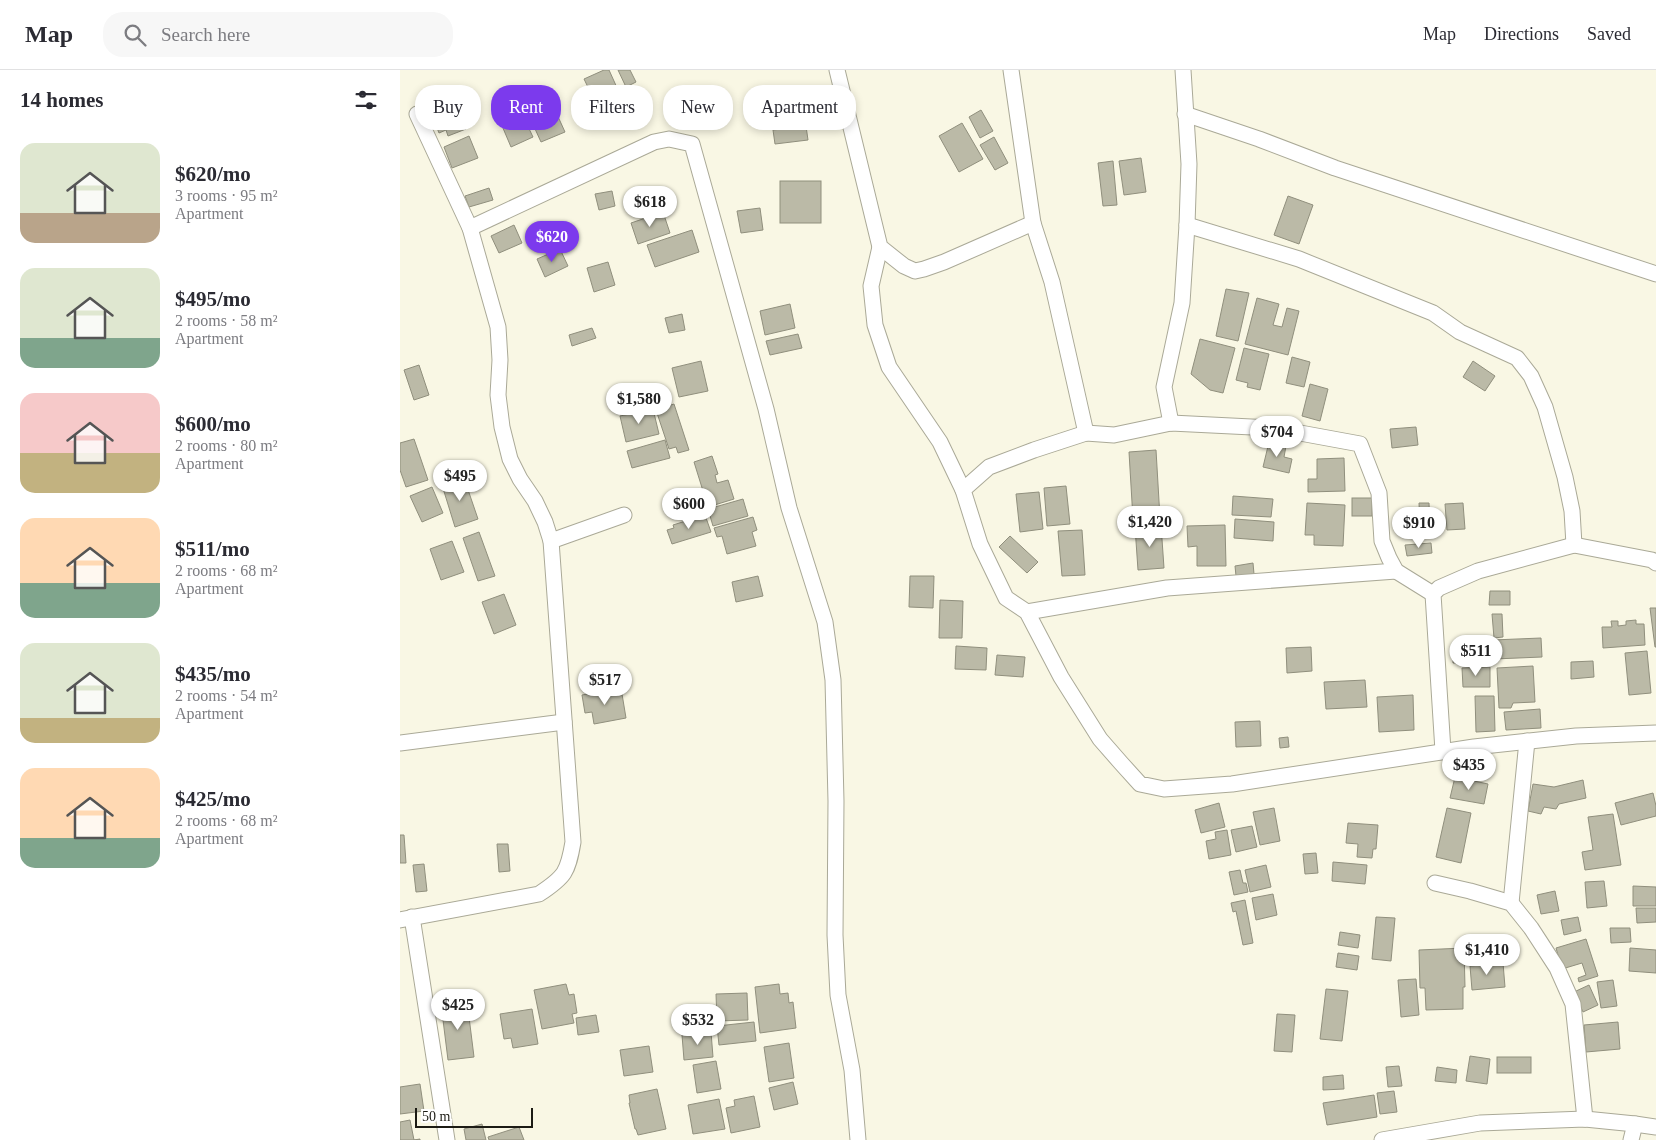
<!DOCTYPE html>
<html lang="en">
<head>
<meta charset="utf-8">
<style>
  :root { --surface:#fff; --page:#f7f7f7; --text:#2b2b33; --muted:#7c7c81; --line:#e1e1e2; --accent:#7c3aed }
  body { margin:0; font-family:"Times New Roman",serif; background:var(--page); color:var(--text); height:100vh; display:flex; flex-direction:column; font-size:19px; white-space:nowrap }
  * { box-sizing:border-box; margin:0 }
  p { font-size:16px; color:var(--muted) }
  .icon { flex:none; width:28px; height:28px; fill:none; stroke:currentColor; stroke-width:2; stroke-linecap:round; stroke-linejoin:round }
  .map { position:relative; flex:1; overflow:hidden }
  .sheet { display:flex; flex-direction:column; background:var(--surface); width:400px }
  .sheet>* { flex:none }
  .banner { position:absolute; left:15px; top:15px; width:475px; height:45px; display:flex; gap:10px }
  .scale { position:absolute; left:15px; bottom:12px; width:118px; box-sizing:border-box; padding-left:5px; border:2px solid #1c1b14; border-top:0; font-size:14px; line-height:18px; white-space:nowrap; color:#1c1b14; -webkit-text-stroke:4px #fff; paint-order:stroke }
  .price { position:absolute; translate:-50% -42px; padding:0 11px; border-radius:18px; background:#fff; color:#222; font-size:16px; line-height:32px; filter:drop-shadow(0 1px 2px #0008) }
  .price::after { content:''; position:absolute; left:50%; top:30px; width:15px; height:11px; margin-left:-8px; background:inherit; clip-path:polygon(0 0,100% 0,50% 100%) }
  .price.selected { background:var(--accent); color:#fff }
  ul { padding:0; list-style:none }
  li { display:flex; align-items:center; gap:15px; height:125px; padding:0 20px }
  li span { display:grid; place-items:center; flex:none; width:140px; height:100px; border-radius:15px; color:#555 }
  li>.icon { margin-inline-start:auto }
  span .icon { width:60px; height:60px; fill:#fffc; stroke-width:1 }
  li b { font-size:21px }
  h2 { display:flex; justify-content:space-between; align-items:center; height:60px; padding:0 20px; font-size:21px }
  .tag { padding:0 18px; border-radius:20px; background:var(--surface); box-shadow:0 2px 8px #0003; font-size:18px; line-height:45px }
  .tag.selected { background:var(--accent); color:#fff }
  header { display:flex; align-items:center; gap:30px; box-sizing:border-box; height:70px; padding:0 25px; background:var(--surface); border-bottom:1px solid var(--line) }
  header strong { font-size:24px }
  nav { display:flex; gap:28px; margin-inline-start:auto; font-size:18px }
  .search { width:350px; height:45px; background:var(--page); display:flex; align-items:center; gap:12px; box-sizing:border-box; padding:0 18px; border-radius:20px; color:var(--muted); font-size:19px }
  main { display:flex; flex:1; min-height:0 }
  .map>svg:first-child { display:block }
  .building { fill:#bbbaa7; stroke:#908f7d }
  .lines { fill:none; stroke-linecap:round; stroke-linejoin:round }
  .minor-casing { stroke:#aaa997; stroke-width:17 }
  .minor { stroke:#fff; stroke-width:15 }
</style>
</head>
<body>
<header>
<strong>Map</strong>
<div class="search"><svg class="icon" aria-label="search" viewBox="0 0 24 24"><circle cx="10" cy="10" r="6"/><path d="M15 15l6 6"/></svg>Search here</div>
<nav><a>Map</a><a>Directions</a><a>Saved</a></nav>
</header>
<main>
<section class="sheet">
<h2>14 homes<svg class="icon" aria-label="filters" viewBox="0 0 24 24"><path d="M4 7h16M4 17h16"/><circle cx="9" cy="7" r="2"/><circle cx="15" cy="17" r="2"/></svg></h2>
<ul>
<li><span style="background:linear-gradient(#dfe7d0 70%,#b9a48a 0)"><svg class="icon" aria-label="home" viewBox="0 0 24 24"><path d="M3 11l9-7 9 7M6 9v11h12V9"/></svg></span><div><b>$620/mo</b><p>3 rooms · 95 m²</p><p>Apartment</p></div></li>
<li><span style="background:linear-gradient(#dfe7d0 70%,#7fa58c 0)"><svg class="icon" aria-label="home" viewBox="0 0 24 24"><path d="M3 11l9-7 9 7M6 9v11h12V9"/></svg></span><div><b>$495/mo</b><p>2 rooms · 58 m²</p><p>Apartment</p></div></li>
<li><span style="background:linear-gradient(#f6c9c9 60%,#c2b280 0)"><svg class="icon" aria-label="home" viewBox="0 0 24 24"><path d="M3 11l9-7 9 7M6 9v11h12V9"/></svg></span><div><b>$600/mo</b><p>2 rooms · 80 m²</p><p>Apartment</p></div></li>
<li><span style="background:linear-gradient(#ffd9b3 65%,#7fa58c 0)"><svg class="icon" aria-label="home" viewBox="0 0 24 24"><path d="M3 11l9-7 9 7M6 9v11h12V9"/></svg></span><div><b>$511/mo</b><p>2 rooms · 68 m²</p><p>Apartment</p></div></li>
<li><span style="background:linear-gradient(#dfe7d0 75%,#c2b280 0)"><svg class="icon" aria-label="home" viewBox="0 0 24 24"><path d="M3 11l9-7 9 7M6 9v11h12V9"/></svg></span><div><b>$435/mo</b><p>2 rooms · 54 m²</p><p>Apartment</p></div></li>
<li><span style="background:linear-gradient(#ffd9b3 70%,#7fa58c 0)"><svg class="icon" aria-label="home" viewBox="0 0 24 24"><path d="M3 11l9-7 9 7M6 9v11h12V9"/></svg></span><div><b>$425/mo</b><p>2 rooms · 68 m²</p><p>Apartment</p></div></li>
</ul>
</section>
<div class="map">
<svg width="1256" height="1070" viewBox="0 0 1256 1070">
  <rect width="100%" height="100%" fill="#f9f7e4"/>
  <g class="building">
    <polygon points="204,0 209,0 223,31 200,42 184,9"/>
    <polygon points="218,0 230,0 236,12 226,17"/>
    <polygon points="150,29 165,62 141,72 126,39"/>
    <polygon points="389,29 392,51 370,54 366,32"/>
    <polygon points="57,36 66,59 48,66 46,60 39,63 34,50 40,47 39,43"/>
    <polygon points="581,40 593,61 580,68 569,47"/>
    <polygon points="121,42 133,67 111,77 100,51"/>
    <polygon points="562,53 583,89 559,102 539,66"/>
    <polygon points="406,56 408,70 375,74 373,60"/>
    <polygon points="69,66 78,88 52,98 44,77"/>
    <polygon points="594,67 608,93 595,100 580,75"/>
    <polygon points="741,88 746,122 724,125 719,91"/>
    <polygon points="713,91 717,135 703,136 698,93"/>
    <rect x="380" y="111" width="41" height="42"/>
    <polygon points="89,118 93,130 69,137 65,126"/>
    <polygon points="212,121 215,136 199,140 195,124"/>
    <polygon points="888,126 913,135 899,174 874,165"/>
    <polygon points="360,138 363,160 341,163 337,141"/>
    <polygon points="263,142 270,163 238,174 231,153"/>
    <polygon points="114,155 122,173 99,183 91,166"/>
    <polygon points="292,160 299,182 255,197 247,175"/>
    <polygon points="160,179 168,196 145,207 137,189"/>
    <polygon points="208,192 215,215 194,222 187,198"/>
    <polygon points="826,219 849,223 838,271 816,266"/>
    <polygon points="857,228 879,234 873,255 882,257 887,238 899,241 888,285 845,274"/>
    <polygon points="390,234 395,258 365,265 360,241"/>
    <polygon points="282,244 285,260 269,263 265,248"/>
    <polygon points="192,258 196,268 172,276 169,265"/>
    <polygon points="398,264 402,278 370,285 366,271"/>
    <polygon points="800,269 835,278 823,323 810,320 791,304"/>
    <polygon points="844,278 869,284 860,320 847,317 848,313 836,310"/>
    <polygon points="892,287 910,292 904,317 886,313"/>
    <polygon points="301,291 308,321 279,327 272,298"/>
    <polygon points="1073,291 1095,306 1085,321 1063,307"/>
    <polygon points="19,295 29,325 14,330 4,300"/>
    <polygon points="910,314 928,319 920,351 902,346"/>
    <polygon points="274,334 289,380 278,383 276,377 269,379 256,340"/>
    <polygon points="253,339 259,364 226,372 220,346"/>
    <polygon points="1016,357 1018,375 992,378 990,359"/>
    <polygon points="14,369 28,410 6,417 0,400 0,373"/>
    <polygon points="265,370 270,388 232,398 227,381"/>
    <polygon points="869,372 886,376 884,387 892,389 889,403 863,397"/>
    <polygon points="756,380 760,448 733,449 729,382"/>
    <polygon points="312,386 318,404 315,405 317,413 328,410 334,429 308,437 294,392"/>
    <polygon points="944,388 945,421 908,422 908,409 917,409 917,389"/>
    <polygon points="64,408 78,449 55,457 42,415"/>
    <polygon points="666,416 670,454 647,456 644,418"/>
    <polygon points="32,417 43,443 22,452 10,426"/>
    <polygon points="639,422 643,459 620,462 616,424"/>
    <polygon points="833,426 873,429 871,447 832,445"/>
    <rect x="952" y="428" width="20" height="18"/>
    <polygon points="343,429 348,446 313,456 308,439"/>
    <polygon points="907,433 945,435 943,476 914,475 914,465 905,465"/>
    <polygon points="1019,433 1029,433 1030,458 1020,458"/>
    <polygon points="1063,433 1065,459 1047,460 1045,434"/>
    <polygon points="305,445 311,462 272,474 267,460 274,458 273,455"/>
    <polygon points="353,447 357,460 352,462 356,476 327,484 322,466 317,467 314,458"/>
    <polygon points="835,449 874,452 873,471 834,468"/>
    <polygon points="761,455 764,498 738,500 735,457"/>
    <polygon points="825,455 826,496 797,496 797,476 788,477 787,456"/>
    <polygon points="682,460 685,505 662,506 658,461"/>
    <polygon points="79,462 95,506 78,511 63,468"/>
    <polygon points="610,466 638,492 627,503 599,477"/>
    <polygon points="52,471 64,502 41,510 30,479"/>
    <polygon points="1031,473 1032,483 1007,486 1005,475"/>
    <polygon points="853,493 854,504 836,506 835,496"/>
    <polygon points="358,506 363,526 336,532 332,512"/>
    <polygon points="510,506 534,506 533,538 509,537"/>
    <polygon points="1090,521 1110,521 1110,535 1089,535"/>
    <polygon points="104,524 116,555 94,564 82,532"/>
    <polygon points="540,530 563,531 562,568 539,568"/>
    <polygon points="1250,538 1256,538 1256,577 1255,577"/>
    <polygon points="1092,544 1102,544 1103,567 1094,568"/>
    <polygon points="1236,550 1236,554 1244,554 1245,575 1203,578 1202,557 1212,557 1211,551 1218,551 1218,556 1226,555 1226,551"/>
    <polygon points="1141,568 1142,587 1094,589 1093,570"/>
    <polygon points="1089,573 1089,592 1053,593 1053,575"/>
    <polygon points="556,576 587,578 586,600 555,599"/>
    <polygon points="911,577 912,601 887,603 886,578"/>
    <polygon points="1247,581 1251,623 1229,625 1225,583"/>
    <polygon points="597,585 625,587 623,607 595,605"/>
    <polygon points="1193,591 1194,607 1171,609 1171,592"/>
    <polygon points="1133,596 1135,632 1113,633 1111,638 1099,638 1097,598"/>
    <polygon points="1090,597 1090,617 1063,617 1062,598"/>
    <polygon points="965,610 967,637 926,639 924,612"/>
    <polygon points="221,618 226,648 194,654 192,642 185,643 182,625"/>
    <polygon points="1013,625 1014,660 979,662 977,627"/>
    <polygon points="1075,626 1094,626 1095,661 1076,662"/>
    <polygon points="1140,639 1141,658 1106,660 1104,642"/>
    <polygon points="860,651 861,676 836,677 835,652"/>
    <polygon points="888,667 889,677 880,678 879,668"/>
    <polygon points="1055,707 1088,714 1084,734 1050,728"/>
    <polygon points="1183,710 1186,728 1159,734 1156,739 1144,737 1141,744 1128,741 1133,714 1154,717"/>
    <polygon points="1253,723 1256,736 1256,746 1221,755 1215,733"/>
    <polygon points="819,733 825,757 801,763 795,740"/>
    <polygon points="874,738 880,771 860,775 853,742"/>
    <polygon points="1047,738 1071,743 1061,793 1036,787"/>
    <polygon points="1213,744 1221,795 1185,800 1182,782 1193,780 1188,747"/>
    <polygon points="948,753 978,755 976,779 973,779 972,788 957,787 958,774 946,773"/>
    <polygon points="852,756 857,777 836,782 831,760"/>
    <polygon points="827,760 831,785 809,789 806,771 816,769 815,762"/>
    <polygon points="0,765 4,765 6,793 0,793"/>
    <polygon points="97,774 108,774 110,801 99,802"/>
    <polygon points="916,783 918,803 905,804 903,784"/>
    <polygon points="933,792 967,795 965,814 932,811"/>
    <polygon points="24,794 27,821 16,822 13,795"/>
    <polygon points="866,795 871,817 850,822 845,800"/>
    <polygon points="840,800 843,813 846,813 848,822 834,825 829,802"/>
    <polygon points="1204,811 1207,836 1187,838 1185,812"/>
    <polygon points="1233,816 1256,817 1256,836 1233,836"/>
    <polygon points="1155,821 1159,841 1141,844 1137,825"/>
    <polygon points="873,824 877,845 856,850 852,828"/>
    <polygon points="845,830 853,873 843,875 836,841 833,842 831,833"/>
    <polygon points="1236,838 1256,838 1256,852 1237,853"/>
    <polygon points="976,847 995,848 991,891 972,889"/>
    <polygon points="1178,847 1181,861 1164,865 1161,850"/>
    <polygon points="1210,858 1230,858 1231,872 1211,873"/>
    <polygon points="940,862 960,865 958,878 938,875"/>
    <polygon points="1186,869 1198,906 1179,912 1178,908 1186,905 1182,893 1162,899 1156,878"/>
    <polygon points="1064,878 1065,917 1063,917 1063,939 1026,940 1025,918 1020,918 1019,880"/>
    <polygon points="1230,878 1256,880 1256,903 1229,901"/>
    <polygon points="938,883 959,886 957,900 936,897"/>
    <polygon points="1103,893 1105,917 1072,920 1070,896"/>
    <polygon points="1016,909 1019,945 1001,947 998,910"/>
    <polygon points="1213,910 1217,936 1201,938 1197,912"/>
    <polygon points="166,914 169,925 174,924 177,943 172,944 174,953 142,959 134,920"/>
    <polygon points="379,914 380,924 388,923 389,933 393,932 396,958 360,963 355,917"/>
    <polygon points="1189,915 1198,935 1183,942 1174,922"/>
    <polygon points="926,919 948,921 942,971 920,969"/>
    <polygon points="347,923 348,950 317,951 316,924"/>
    <polygon points="67,931 74,987 48,990 41,934"/>
    <polygon points="132,939 138,974 113,978 111,968 104,969 100,944"/>
    <polygon points="877,944 895,945 892,982 874,981"/>
    <polygon points="196,945 199,962 178,965 176,948"/>
    <polygon points="354,952 356,971 319,975 317,956"/>
    <polygon points="1218,952 1220,979 1186,982 1184,955"/>
    <polygon points="311,962 313,987 284,990 282,965"/>
    <polygon points="389,973 394,1008 369,1012 364,977"/>
    <polygon points="249,976 253,1002 224,1006 220,980"/>
    <polygon points="1070,986 1090,989 1087,1014 1066,1011"/>
    <rect x="1097" y="987" width="34" height="16"/>
    <polygon points="316,991 321,1019 297,1023 293,995"/>
    <polygon points="999,996 1002,1016 988,1017 986,997"/>
    <polygon points="1037,997 1057,1000 1056,1013 1035,1011"/>
    <polygon points="943,1005 944,1019 923,1020 923,1007"/>
    <polygon points="393,1012 398,1034 374,1040 369,1018"/>
    <polygon points="20,1014 24,1041 0,1044 0,1017"/>
    <polygon points="257,1019 266,1059 238,1065 236,1059 235,1059 229,1033 230,1033 229,1025"/>
    <polygon points="994,1021 997,1042 980,1044 977,1023"/>
    <polygon points="974,1025 977,1047 927,1055 923,1033"/>
    <polygon points="354,1026 360,1057 331,1063 326,1038 335,1036 334,1030"/>
    <polygon points="319,1029 325,1059 293,1064 288,1035"/>
    <polygon points="10,1050 14,1070 20,1069 20,1070 0,1070 0,1052"/>
    <polygon points="82,1054 86,1070 66,1070 64,1059"/>
    <polygon points="119,1057 124,1070 89,1070 88,1067"/>
  </g>
  <g class="lines">
    <g class="minor-casing">
      <g id="minor">
        <polyline points="437,0 480,177 504,196 515,201 524,199 544,192 633,153"/>
        <polyline points="611,0 633,153 652,212 686,363"/>
        <polyline points="785,44 859,69 935,98 1256,204"/>
        <polyline points="787,155 899,189 1033,243 1060,262 1117,288 1131,306 1145,337 1165,407 1172,441 1174,475"/>
        <polyline points="70,158 254,72 269,69 292,74 366,339 389,438 425,552 433,610 436,731 435,865 438,925 452,1000 458,1070"/>
        <polyline points="480,177 471,216 475,255 489,297 540,372 563,420"/>
        <polyline points="771,353 764,317 782,233 787,155 789,94 783,0"/>
        <polyline points="151,471 224,445"/>
        <polyline points="1033,524 996,501 989,488 982,471 979,423 960,374 873,358 771,353 714,365 686,363 634,380 589,397 563,420 580,474 606,528 627,542 661,607 700,669 721,693 740,714 764,719 832,714 1074,677 1176,666 1256,663"/>
        <polyline points="627,542 767,518 996,501"/>
        <polyline points="0,673 164,652"/>
        <polyline points="1043,681 1033,524 1039,518 1078,501 1174,475 1252,490 1256,493"/>
        <polyline points="1035,813 1070,821 1111,833 1131,858 1157,898 1173,934 1185,1049"/>
        <polyline points="1111,833 1127,671"/>
        <polyline points="12,847 47,1070"/>
        <path d="M0,850L139,824C165,807 168,802 173,772L151,471L145,452L135,431L120,409L110,389L102,357L98,325L100,290L98,257L70,158L17,44"/>
        <polyline points="982,1070 1080,1053 1185,1049 1235,1054 1256,1057"/>
        <polyline points="1231,1070 1235,1054"/>
      </g>
    </g>
    <use href="#minor" class="minor"/>
  </g>
</svg>
<div class="scale">50 m</div>
<b class="price" style="left:250px;top:158px">$618</b>
<b class="price selected" style="left:152px;top:193px">$620</b>
<b class="price" style="left:239px;top:355px">$1,580</b>
<b class="price" style="left:877px;top:388px">$704</b>
<b class="price" style="left:60px;top:432px">$495</b>
<b class="price" style="left:289px;top:460px">$600</b>
<b class="price" style="left:750px;top:478px">$1,420</b>
<b class="price" style="left:1019px;top:479px">$910</b>
<b class="price" style="left:1076px;top:607px">$511</b>
<b class="price" style="left:205px;top:636px">$517</b>
<b class="price" style="left:1069px;top:721px">$435</b>
<b class="price" style="left:1087px;top:906px">$1,410</b>
<b class="price" style="left:58px;top:961px">$425</b>
<b class="price" style="left:298px;top:976px">$532</b>
<div class="banner">
<a class="tag">Buy</a>
<a class="tag selected">Rent</a>
<a class="tag">Filters</a>
<a class="tag">New</a>
<a class="tag">Apartment</a>
</div>
</div>
</main>
</body>
</html>
